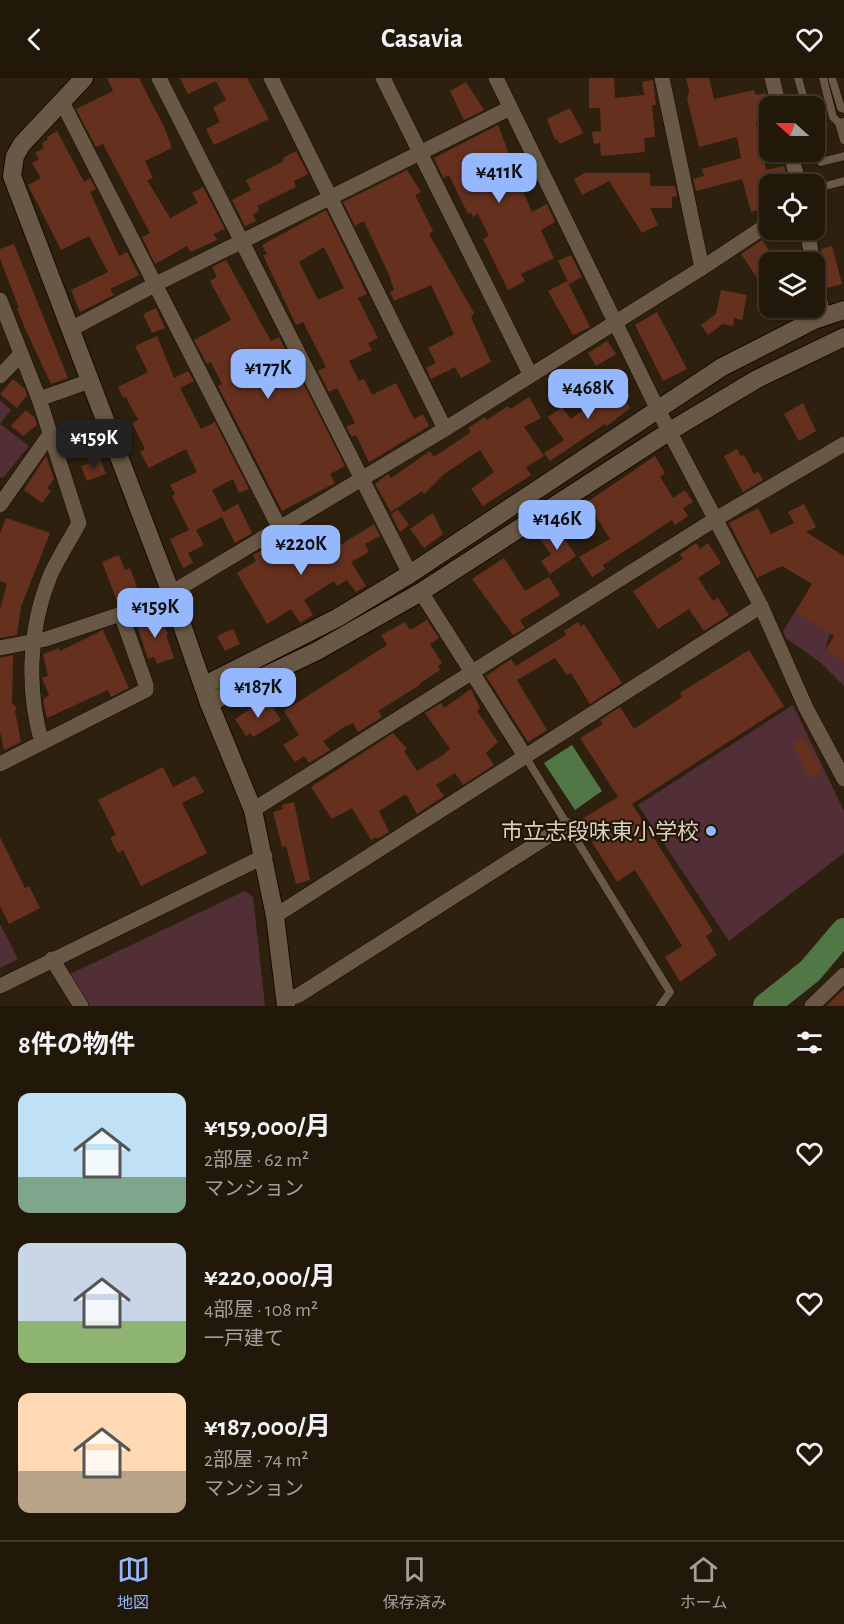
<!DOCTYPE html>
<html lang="ja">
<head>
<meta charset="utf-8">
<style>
  :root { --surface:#22180a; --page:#2e2518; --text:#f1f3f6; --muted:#a2a09c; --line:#3f372b; --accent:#94b7fd }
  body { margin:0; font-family:"Alegreya Sans","Noto Sans JP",sans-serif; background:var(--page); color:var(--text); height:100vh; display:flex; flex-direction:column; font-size:22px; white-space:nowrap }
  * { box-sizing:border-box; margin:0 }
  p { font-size:20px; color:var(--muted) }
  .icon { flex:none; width:33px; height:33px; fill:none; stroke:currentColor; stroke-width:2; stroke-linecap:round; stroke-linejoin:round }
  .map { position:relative; height:928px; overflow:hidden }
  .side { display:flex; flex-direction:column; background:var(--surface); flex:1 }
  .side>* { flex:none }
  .needle { width:39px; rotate:291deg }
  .fabs { position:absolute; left:759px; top:18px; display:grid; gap:12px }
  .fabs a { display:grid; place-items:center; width:66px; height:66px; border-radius:12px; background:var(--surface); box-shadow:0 2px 4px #0004,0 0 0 2px var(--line); font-size:30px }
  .price { position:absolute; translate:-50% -51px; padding:0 14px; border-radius:12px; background:var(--accent); color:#111; font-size:20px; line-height:39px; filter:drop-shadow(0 2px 3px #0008) }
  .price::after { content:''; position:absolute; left:50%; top:36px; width:18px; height:14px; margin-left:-9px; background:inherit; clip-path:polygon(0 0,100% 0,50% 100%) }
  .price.selected { background:#222; color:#fff }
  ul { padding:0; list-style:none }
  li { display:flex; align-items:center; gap:18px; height:150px; padding:0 18px }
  li span { display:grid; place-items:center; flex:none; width:168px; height:120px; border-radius:12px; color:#555 }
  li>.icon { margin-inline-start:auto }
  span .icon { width:72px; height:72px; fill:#fffc; stroke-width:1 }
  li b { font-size:26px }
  h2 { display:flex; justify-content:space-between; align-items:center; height:72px; padding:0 18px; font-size:26px }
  header { display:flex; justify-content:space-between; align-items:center; height:78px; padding:0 18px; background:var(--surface); font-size:27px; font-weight:700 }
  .tab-bar { display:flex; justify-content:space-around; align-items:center; height:84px; border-top:2px solid var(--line); background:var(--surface); font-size:16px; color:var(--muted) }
  .tab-bar a { display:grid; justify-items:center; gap:3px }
  .tab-bar .selected { color:var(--accent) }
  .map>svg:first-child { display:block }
  .green { fill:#522e36 }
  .water { fill:#517747 }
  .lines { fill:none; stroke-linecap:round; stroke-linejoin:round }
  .river { stroke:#517747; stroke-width:26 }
  .building { fill:#66301e; fill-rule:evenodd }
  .service-casing { stroke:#150900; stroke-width:9 }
  .minor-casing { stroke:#150900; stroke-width:16 }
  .tertiary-casing { stroke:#150900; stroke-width:20 }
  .service { stroke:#695845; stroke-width:8 }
  .minor { stroke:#695845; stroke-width:15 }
  .tertiary { stroke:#695845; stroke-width:18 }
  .poi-dot { fill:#94b7fd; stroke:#241605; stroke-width:2 }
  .labels { text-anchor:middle; stroke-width:4.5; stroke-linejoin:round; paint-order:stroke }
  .poi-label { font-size:22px; fill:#d9d0c5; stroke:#241605; text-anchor:end }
</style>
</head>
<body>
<header><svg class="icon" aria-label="back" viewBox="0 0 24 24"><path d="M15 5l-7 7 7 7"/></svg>Casavia<svg class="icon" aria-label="heart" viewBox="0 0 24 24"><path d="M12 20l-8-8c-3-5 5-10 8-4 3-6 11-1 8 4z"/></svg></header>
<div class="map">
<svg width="844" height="928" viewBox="0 0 844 928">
  <rect width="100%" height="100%" fill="#2e200e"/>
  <g class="green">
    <polygon points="0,322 11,332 0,346 29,368 3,400 0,399"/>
    <polygon points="795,534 830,555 825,573 844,584 844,608 821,585 786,560 783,553"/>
    <polygon points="793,627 844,733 844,775 729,863 638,727"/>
    <polygon points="245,813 253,819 265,928 88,928 70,896"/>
    <polygon points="0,846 18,881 0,890"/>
  </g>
  <polygon class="water" points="572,667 602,713 575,732 544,685"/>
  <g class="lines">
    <polyline class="river" points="766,928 810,893 844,853"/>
  </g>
  <g class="building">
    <polygon points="107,0 139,0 164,49 172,70 145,83 153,100 147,102 170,140 198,125 192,115 203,109 225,151 214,156 217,162 190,174 187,168 155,186 142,159 150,155 103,66 96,69 76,31 113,13"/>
    <polygon points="180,0 247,0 269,41 214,67 206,51 220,44 213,29 226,22 216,3 188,16"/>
    <polygon points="589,0 614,0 615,20 644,17 642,4 653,2 656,27 652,27 655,59 644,60 645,74 601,78 600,65 594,66 592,54 601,53 600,30 589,30"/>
    <polygon points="686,0 709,0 714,21 754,12 756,17 766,15 770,41 756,44 766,92 784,88 787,99 779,101 780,106 770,106 770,129 751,134 742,101 696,113 693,101 704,98 702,91 741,80 737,59 699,69 687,21 689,13"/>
    <polygon points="466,4 484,32 464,42 450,13"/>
    <polygon points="570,30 583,55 560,66 557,61 555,62 547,41"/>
    <polygon points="498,47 517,97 529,91 535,102 521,109 532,134 547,126 555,144 541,152 554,180 521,196 525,203 508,212 483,161 489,158 478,136 473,139 471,134 468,136 449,97 443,100 434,80"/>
    <polygon points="57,53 84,104 90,100 96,111 90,114 119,178 127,174 139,197 110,211 114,217 80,234 71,212 108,194 89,158 61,172 28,107 41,100 32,85 39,81 35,75 44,70 42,65 48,61 47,59"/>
    <polygon points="296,73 308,96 294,103 296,109 257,128 259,132 253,137 256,143 245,148 232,122 251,112 246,102 284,83 283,80"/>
    <polygon points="407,92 421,114 415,117 433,153 429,156 474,235 471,239 491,284 461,300 455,289 431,301 426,290 436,285 428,270 454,256 431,207 394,223 390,214 394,212 389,197 364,143 355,148 343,124"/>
    <polygon points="585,95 650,95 650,108 675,108 677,118 672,119 672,130 650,130 658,147 642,155 609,103 582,117 574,101"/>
    <path d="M326,132L367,216L358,220L378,260L368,265L372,272L349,283L359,303L364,301L372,317L396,305L414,341L423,336L429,348L369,384L356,357L352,359L346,349L355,345L337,310L329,314L318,293L326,289L303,244L296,247L263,177L267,176L262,167ZM324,169L344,210L318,222L299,184Z"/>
    <polygon points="762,162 777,184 770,184 770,219 741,176"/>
    <polygon points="14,166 68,300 51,306 24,248 17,231 19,230 0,181 0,171"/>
    <polygon points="832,168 842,206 827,210 821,171"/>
    <polygon points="571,177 582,199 569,206 558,183"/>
    <polygon points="226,182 271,263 279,259 285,271 269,278 282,301 297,293 345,388 330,396 335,405 282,433 218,308 222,306 211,284 207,286 194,262 231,242 210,203 217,199 212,189"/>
    <polygon points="567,203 590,249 573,257 548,213"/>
    <polygon points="721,212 747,217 742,242 734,240 733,248 723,246 708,257 701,247 716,236"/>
    <polygon points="156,230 165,250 152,255 143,236"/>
    <polygon points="657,234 687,291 663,303 635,247"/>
    <polygon points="157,258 174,300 188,293 194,303 180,310 201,351 215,344 249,411 239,415 233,401 212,412 223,434 238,426 252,455 235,465 222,439 196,452 204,467 188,475 193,485 183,490 170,461 189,452 172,418 175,416 170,407 197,394 186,371 149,390 140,374 145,371 132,345 138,342 126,319 123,320 118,309 148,294 135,268"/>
    <polygon points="607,263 616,276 596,288 588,275"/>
    <polygon points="13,301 25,311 27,317 17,330 0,316"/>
    <polygon points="620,305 630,318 625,322 630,330 607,348 605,346 550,383 544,375 564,362 548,339 562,329 571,341"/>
    <polygon points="529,319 541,340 524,349 544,378 526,389 531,397 483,428 471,411 494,394 480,372 444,396 424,416 422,413 391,434 375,406 388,396 391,400 430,373 434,379 471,354 468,350 485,339 487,342 508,328 510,331"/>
    <polygon points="803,325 816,353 799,363 784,336"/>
    <polygon points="26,332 35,340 37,347 23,358 11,348"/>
    <polygon points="737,371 741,378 744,377 754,396 758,394 763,402 743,414 724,378"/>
    <polygon points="46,378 54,401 47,410 51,413 42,425 24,412"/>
    <polygon points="655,378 665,395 660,399 673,420 685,412 693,424 683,430 688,438 675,447 672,442 603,487 605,491 592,499 579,479 610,461 587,424"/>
    <polygon points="100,381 106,396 87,403 81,388"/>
    <polygon points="804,426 816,449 806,454 844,478 844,584 825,573 834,558 795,534 812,506 782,488 757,500 729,445 758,430 771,456 794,445 788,434"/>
    <polygon points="398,432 409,447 400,454 391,436"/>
    <polygon points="433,435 443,456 424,470 410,451"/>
    <polygon points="6,440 50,455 21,529 17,557 0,560 0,532 7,505 0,503 0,455"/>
    <polygon points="374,446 380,458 365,466 369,474 351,484 366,508 356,514 347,502 337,508 334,503 304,522 313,537 300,545 291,531 267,546 237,495 256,483 253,477 282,460 302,491"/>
    <polygon points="557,450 576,478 550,496 541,483 551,476 541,462"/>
    <polygon points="696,465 700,471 708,465 721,485 698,500 713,523 718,520 729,537 704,553 689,531 658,551 633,513 683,481 680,476"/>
    <polygon points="119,477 125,492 130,490 138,512 117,523 102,484"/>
    <polygon points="504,480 525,513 549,499 560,517 520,542 525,550 513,557 472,501"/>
    <polygon points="158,535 168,556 166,557 174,580 157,586 154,579 148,581 136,544"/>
    <polygon points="427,542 439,560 430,566 442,585 438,588 440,592 419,606 420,607 378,633 382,639 358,654 353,645 346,648 323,663 330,672 309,685 304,678 295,684 283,667 299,657 284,633 387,567 381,557 405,544 410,552"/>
    <polygon points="578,544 581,548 584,546 622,605 590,626 571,595 567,597 555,580 517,602 547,652 528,664 486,598 511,581 516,588 566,557 564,553"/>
    <polygon points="233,551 240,566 225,573 217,558"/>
    <polygon points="103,552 129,610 111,619 108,612 47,640 43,622 49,617 42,600 48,598 43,576 59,570 60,573"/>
    <polygon points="749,572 784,628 632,726 713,853 706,858 717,877 680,904 665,879 682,868 665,840 635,792 617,804 592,764 596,762 582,741 618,719 580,660 603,646 600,642 620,629 634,651 682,619 680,615"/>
    <polygon points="13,577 12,625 17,630 15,633 21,664 4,672 0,654 0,580"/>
    <polygon points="471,611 480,630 477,633 498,664 486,675 494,687 463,707 455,695 436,707 444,718 417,736 406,716 379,733 389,754 377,761 376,759 371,762 352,730 332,741 311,709 393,655 407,671 404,673 417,693 443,677 450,671 425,635 441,625 444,630"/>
    <polygon points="267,620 281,642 253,659 250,655 246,658 235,641"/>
    <polygon points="804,659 822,693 809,700 792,665"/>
    <polygon points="163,689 173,709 195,698 204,714 182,725 207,775 141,808 123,772 118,775 110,760 116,757 98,722"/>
    <polygon points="294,724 310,802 296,806 286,768 282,769 273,734 283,731 282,727"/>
    <polygon points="0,759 25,810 29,808 40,830 9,846 0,828"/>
    <polygon points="844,911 844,928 826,928"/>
  </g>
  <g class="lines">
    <g class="service-casing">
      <g id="service">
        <polyline points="798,0 806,28"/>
        <polyline points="823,0 833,39 839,45 844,44"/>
        <polyline points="832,0 841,30 844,31"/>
        <polyline points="839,45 844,62"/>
        <polyline points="814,59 821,84 844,78"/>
        <polyline points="814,111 844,103"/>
        <polyline points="525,678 670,914 660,928"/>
      </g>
    </g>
    <g class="minor-casing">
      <g id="minor">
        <polyline points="159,0 410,496"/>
        <polyline points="271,0 445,351"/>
        <polyline points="383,0 530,296"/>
        <polyline points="496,0 657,330 761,528 806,630 844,701"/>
        <polyline points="772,0 779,28"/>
        <polyline points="62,24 279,449"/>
        <polyline points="790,74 799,106"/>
        <polyline points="807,152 813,184"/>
        <polyline points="702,190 770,145"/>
        <polyline points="814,193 823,239"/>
        <path d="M0,222L39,321L79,445C70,462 58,480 50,498C29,550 26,611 42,665"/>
        <polyline points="71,251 156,206 510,30"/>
        <polyline points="0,298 21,276"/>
        <polyline points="39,321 90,303"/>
        <polyline points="0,427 50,356"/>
        <polyline points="421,514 525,678"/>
        <polyline points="0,570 46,561 121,536 171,515 445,351 702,190 662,0"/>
        <polyline points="0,686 146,612 146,607 121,536"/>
        <polyline points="253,732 714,442 844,366"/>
        <polyline points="275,838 761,528"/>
        <polyline points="52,881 81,928"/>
        <polyline points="0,908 265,778"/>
        <polyline points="285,922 299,917 566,747"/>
        <polyline points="812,928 844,897"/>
      </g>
    </g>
    <g class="tertiary-casing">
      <g id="tertiary">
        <polyline points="84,0 22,66 15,78 12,98 171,515 209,625 253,732 275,838 286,928"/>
        <polyline points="203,608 337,540 410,496 722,289 814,242 844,232"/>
        <polyline points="209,625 317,573 421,514 670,353 757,301 844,259"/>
      </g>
    </g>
    <use href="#service" class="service"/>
    <use href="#minor" class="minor"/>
    <use href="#tertiary" class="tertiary"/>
  </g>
  <circle class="poi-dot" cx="711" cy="753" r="6"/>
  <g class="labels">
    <g class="poi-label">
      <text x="699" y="761">市立志段味東小学校</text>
    </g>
  </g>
</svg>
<div class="fabs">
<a><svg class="needle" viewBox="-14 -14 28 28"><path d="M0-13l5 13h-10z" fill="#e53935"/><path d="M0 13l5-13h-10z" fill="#a2a09c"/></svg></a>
<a><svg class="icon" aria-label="locate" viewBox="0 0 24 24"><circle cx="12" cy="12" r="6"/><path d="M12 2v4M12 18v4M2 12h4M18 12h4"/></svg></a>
<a><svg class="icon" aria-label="layers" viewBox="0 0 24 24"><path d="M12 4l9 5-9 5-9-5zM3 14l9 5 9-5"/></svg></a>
</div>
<b class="price" style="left:499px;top:126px">¥411K</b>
<b class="price" style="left:268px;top:322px">¥177K</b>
<b class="price" style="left:588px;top:342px">¥468K</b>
<b class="price selected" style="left:94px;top:392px">¥159K</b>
<b class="price" style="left:557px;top:473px">¥146K</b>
<b class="price" style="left:301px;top:498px">¥220K</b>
<b class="price" style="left:155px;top:561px">¥159K</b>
<b class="price" style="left:258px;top:641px">¥187K</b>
</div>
<section class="side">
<h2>8件の物件<svg class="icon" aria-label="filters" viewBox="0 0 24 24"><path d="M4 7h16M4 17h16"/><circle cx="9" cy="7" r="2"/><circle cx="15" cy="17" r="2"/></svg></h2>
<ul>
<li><span style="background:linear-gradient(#bfe0f5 70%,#7fa58c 0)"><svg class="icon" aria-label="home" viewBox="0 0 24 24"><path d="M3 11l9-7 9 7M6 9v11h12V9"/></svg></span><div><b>¥159,000/月</b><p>2部屋 · 62 m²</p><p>マンション</p></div><svg class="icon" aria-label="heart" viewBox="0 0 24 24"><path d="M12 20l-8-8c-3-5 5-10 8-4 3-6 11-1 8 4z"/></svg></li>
<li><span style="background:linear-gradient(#c9d6e8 65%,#8fb573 0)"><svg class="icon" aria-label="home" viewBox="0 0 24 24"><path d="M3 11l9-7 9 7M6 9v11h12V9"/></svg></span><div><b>¥220,000/月</b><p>4部屋 · 108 m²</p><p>一戸建て</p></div><svg class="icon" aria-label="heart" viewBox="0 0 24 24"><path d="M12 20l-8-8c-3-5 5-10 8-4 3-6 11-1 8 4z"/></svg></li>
<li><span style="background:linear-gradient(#ffd9b3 65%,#b9a48a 0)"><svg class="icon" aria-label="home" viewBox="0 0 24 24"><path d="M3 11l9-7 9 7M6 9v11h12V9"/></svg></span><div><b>¥187,000/月</b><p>2部屋 · 74 m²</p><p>マンション</p></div><svg class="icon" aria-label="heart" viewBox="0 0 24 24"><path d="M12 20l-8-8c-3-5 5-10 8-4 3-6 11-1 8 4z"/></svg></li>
</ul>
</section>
<nav class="tab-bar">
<a class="selected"><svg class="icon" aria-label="map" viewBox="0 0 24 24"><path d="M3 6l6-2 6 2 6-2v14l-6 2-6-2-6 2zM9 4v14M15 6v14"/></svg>地図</a>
<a><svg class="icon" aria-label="saved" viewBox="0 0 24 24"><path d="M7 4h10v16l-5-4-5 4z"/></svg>保存済み</a>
<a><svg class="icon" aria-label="home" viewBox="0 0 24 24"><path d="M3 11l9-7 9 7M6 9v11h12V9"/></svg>ホーム</a>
</nav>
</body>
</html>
